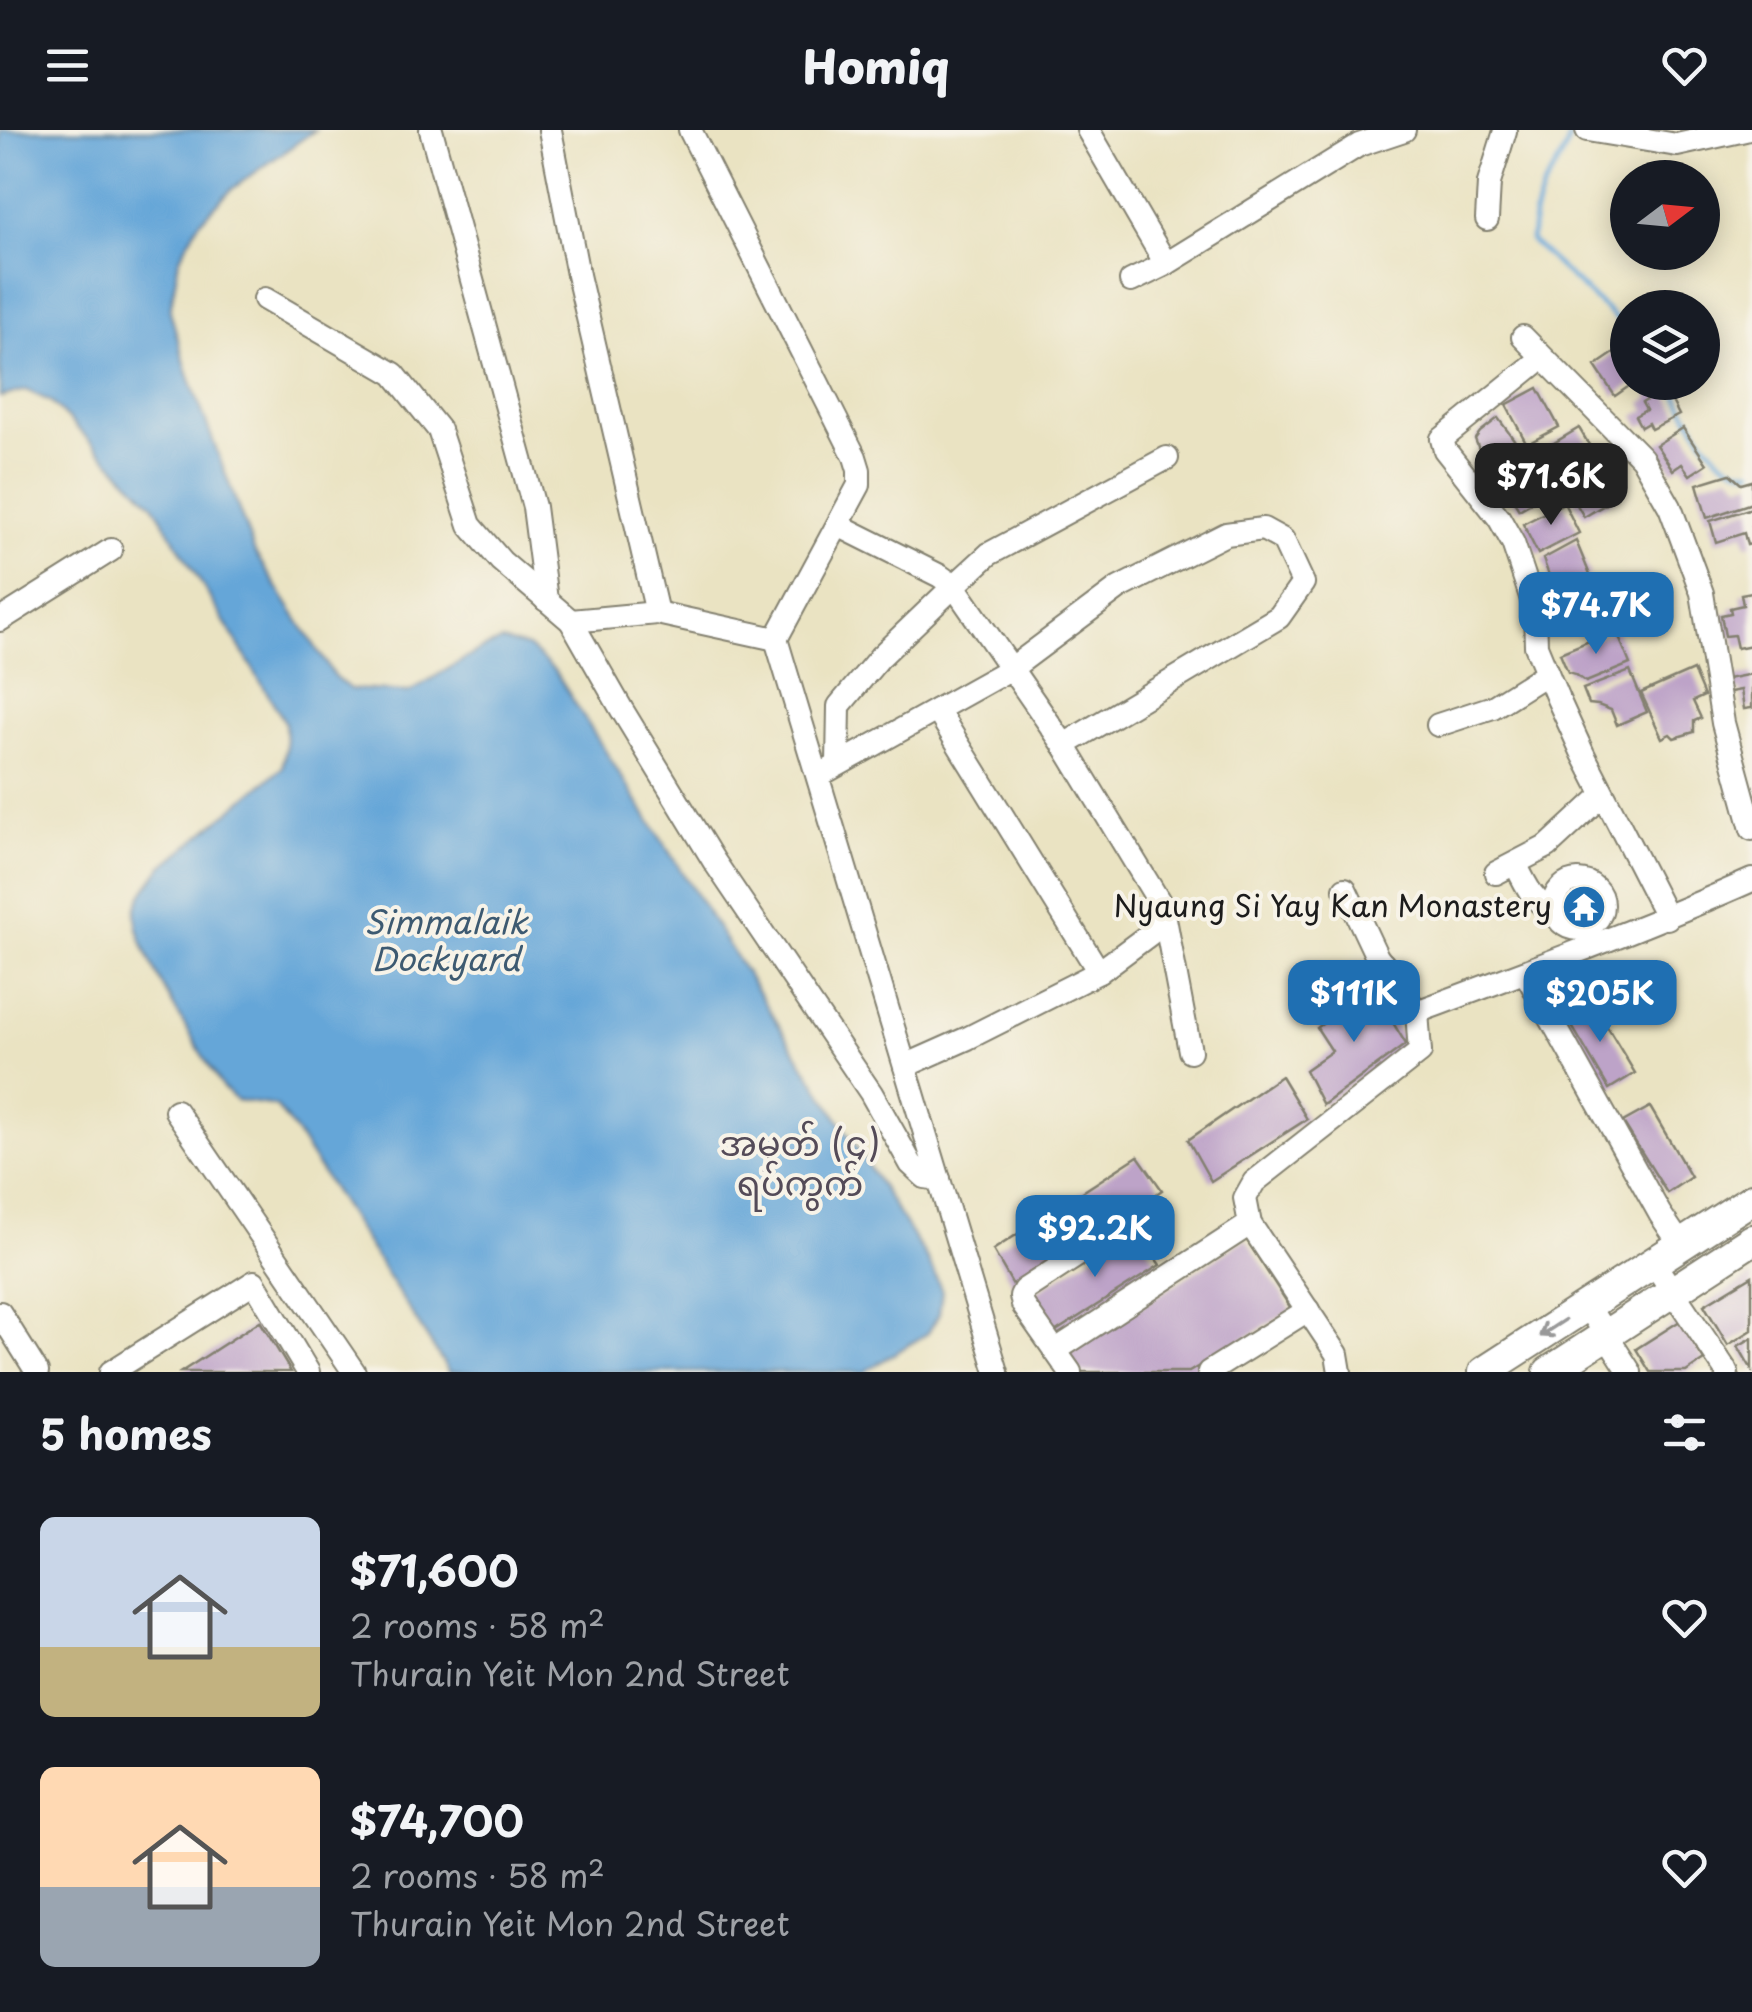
<!DOCTYPE html>
<html lang="en">
<head>
<meta charset="utf-8">
<style>
  :root { --surface:#171b24; --page:#20242c; --text:#f1f3f6; --muted:#9ea1a6; --accent:#1f6fb2 }
  body { margin:0; font-family:"Playpen Sans","Noto Sans Myanmar",sans-serif; background:var(--page); color:var(--text); height:100vh; display:flex; flex-direction:column; font-size:38px; white-space:nowrap }
  * { box-sizing:border-box; margin:0 }
  p { font-size:32px; color:var(--muted) }
  .icon { flex:none; width:55px; height:55px; fill:none; stroke:currentColor; stroke-width:2; stroke-linecap:round; stroke-linejoin:round }
  .map { position:relative; height:1242px; overflow:hidden }
  .sheet { display:flex; flex-direction:column; background:var(--surface); flex:1 }
  .sheet>* { flex:none }
  .needle { width:65px; rotate:74deg }
  .controls { position:absolute; left:1610px; top:30px; display:grid; gap:20px }
  .controls a { display:grid; place-items:center; width:110px; height:110px; border-radius:50%; background:var(--surface); box-shadow:0 5px 25px #0003; font-size:50px }
  .price { position:absolute; translate:-50% -85px; padding:0 22px; border-radius:20px; background:var(--accent); color:#fff; font-size:32px; line-height:65px; filter:drop-shadow(0 2px 5px #0008) }
  .price::after { content:''; position:absolute; left:50%; top:60px; width:30px; height:22px; margin-left:-15px; background:inherit; clip-path:polygon(0 0,100% 0,50% 100%) }
  .price.selected { background:#222; color:#fff }
  ul { padding:0; list-style:none }
  li { display:flex; align-items:center; gap:30px; height:250px; padding:0 40px }
  li span { display:grid; place-items:center; flex:none; width:280px; height:200px; border-radius:15px; color:#555 }
  li>.icon { margin-inline-start:auto }
  span .icon { width:120px; height:120px; fill:#fffc; stroke-width:1 }
  li b { font-size:42px }
  h2 { display:flex; justify-content:space-between; align-items:center; height:120px; padding:0 40px; font-size:42px }
  header { display:flex; justify-content:space-between; align-items:center; height:130px; padding:0 40px; background:var(--surface); font-size:45px; font-weight:800 }
  .map>svg:first-child { display:block }
  .water { fill:#65a6d8; stroke:#40617a; stroke-width:2.5 }
  .lines { fill:none; stroke-linecap:round; stroke-linejoin:round }
  .stream { stroke:#65a6d8; stroke-width:5 }
  .building { fill:#bda3c8 }
  .minor-casing { stroke:#83806f; stroke-width:26 }
  .major-casing { stroke:#83806f; stroke-width:34 }
  .minor { stroke:#fff; stroke-width:22 }
  .major { stroke:#fff; stroke-width:30 }
  .oneway { stroke:#999 }
  .labels { text-anchor:middle; stroke-width:8; stroke-linejoin:round; paint-order:stroke }
  .poi-label { font-size:30px; fill:#1c1c1c; stroke:#f7f3e8; text-anchor:end }
  .water-label { font-size:32px; font-style:italic; fill:#3d5a71; stroke:#f7f3e8 }
  .quarter-label { font-size:35px; fill:#544b58; stroke:#f7f3e8 }
</style>
</head>
<body>
<header><svg class="icon" aria-label="menu" viewBox="0 0 24 24"><path d="M4 6h16M4 12h16M4 18h16"/></svg>Homiq<svg class="icon" aria-label="heart" viewBox="0 0 24 24"><path d="M12 20l-8-8c-3-5 5-10 8-4 3-6 11-1 8 4z"/></svg></header>
<div class="map">
<svg width="1752" height="1242" viewBox="0 0 1752 1242">
  <rect width="100%" height="100%" fill="#f7f3e8"/>
  <filter id="ink" filterUnits="userSpaceOnUse"><feTurbulence type="fractalNoise" baseFrequency=".01" numOctaves="2"/><feDisplacementMap in="SourceGraphic" scale="20" xChannelSelector="R" yChannelSelector="G"/><feConvolveMatrix kernelMatrix="1 2 1 2 8 2 1 2 1" color-interpolation-filters="sRGB"/></filter>
  <filter id="wash" filterUnits="userSpaceOnUse"><feTurbulence type="fractalNoise" baseFrequency=".0048" numOctaves="4" result="noise"/><feDisplacementMap in="SourceGraphic" scale="40" xChannelSelector="R" yChannelSelector="G"/><feGaussianBlur stdDeviation="2.25" result="paint"/><feColorMatrix in="noise" values="0 0 0 0 0 0 0 0 0 0 0 0 0 0 0 0 0 1.4 0 .05"/><feComposite in="paint" operator="in"/></filter>
  <g filter="url(#wash)">
    <rect width="100%" height="100%" fill="#eae3c2"/>
    <path class="water" d="M0,0H315L232,59L199,92L179,129L170,181L188,244L255,423L334,546L350,559L409,562L482,519L502,511L528,517L554,540L929,1132L942,1161L939,1184L928,1203L864,1242H449L295,1001L276,976L236,970L222,957C201,922 135,820 136,784C136,768 153,750 162,737L282,638L286,617L285,592L153,374L50,271L26,260L0,267Z"/>
    <g class="lines">
      <g class="stream">
        <path d="M1570,0C1569,23 1551,41 1542,61C1535,77 1532,94 1531,111L1628,200"/>
        <path d="M1670,252C1687,281 1713,343 1752,340"/>
      </g>
    </g>
    <g id="blocks">
      <g class="building">
        <polygon points="1620,219 1628,231 1628,252 1635,252 1615,266 1595,236"/>
        <polygon points="1646,252 1662,252 1679,285 1651,299 1648,293 1641,297 1635,286 1646,280 1642,273 1650,268 1644,255"/>
        <polygon points="1538,258 1559,297 1527,314 1506,275"/>
        <polygon points="1498,288 1518,315 1486,340 1479,331 1480,322 1475,309 1480,302"/>
        <polygon points="1579,298 1601,335 1571,353 1549,316"/>
        <polygon points="1683,298 1707,334 1690,345 1682,334 1673,340 1656,315"/>
        <polygon points="1519,327 1528,341 1537,336 1551,361 1519,380 1496,341"/>
        <polygon points="1601,342 1616,368 1584,387 1569,361"/>
        <polygon points="1730,344 1741,354 1752,351 1752,373 1707,388 1697,354"/>
        <polygon points="1564,373 1579,403 1538,424 1523,394"/>
        <polygon points="1752,378 1752,414 1747,415 1744,403 1716,412 1710,391"/>
        <polygon points="1576,411 1590,445 1555,462 1543,429"/>
        <polygon points="1601,457 1612,492 1599,497 1583,492 1571,496 1565,477 1578,471 1576,466"/>
        <polygon points="1752,462 1752,515 1737,518 1734,505 1725,506 1721,485 1731,483 1730,478 1743,475 1741,464"/>
        <polygon points="1616,500 1630,534 1586,552 1575,544 1568,542 1560,523"/>
        <polygon points="1693,540 1704,566 1693,571 1701,588 1694,591 1694,602 1674,608 1670,604 1662,608 1641,563"/>
        <polygon points="1630,541 1647,582 1617,595 1611,580 1598,575 1589,574 1583,559"/>
        <polygon points="1752,544 1752,578 1744,579 1741,560 1730,562 1727,549"/>
        <polygon points="1371,857 1406,914 1323,975 1305,940 1332,921 1317,898"/>
        <polygon points="1591,870 1635,943 1609,959 1566,886"/>
        <polygon points="1281,946 1307,989 1211,1051 1188,1010"/>
        <polygon points="1650,977 1691,1047 1667,1063 1623,992"/>
        <polygon points="1138,1026 1162,1060 1017,1162 993,1120"/>
        <polygon points="1134,1098 1160,1135 1053,1203 1031,1166"/>
        <polygon points="1246,1109 1292,1180 1189,1242 1077,1242 1067,1224"/>
        <polygon points="1752,1146 1752,1200 1728,1215 1704,1175"/>
        <polygon points="260,1191 291,1242 181,1242"/>
        <polygon points="1680,1191 1704,1230 1686,1242 1650,1242 1636,1219"/>
        <polygon points="1752,1208 1752,1240 1738,1216"/>
      </g>
    </g>
  </g>
  <g filter="url(#ink)">
    <use href="#blocks" fill-opacity="0" stroke="#83806f" stroke-width="2.5"/>
    <g class="lines">
      <g class="minor-casing">
        <g id="minor">
          <polyline points="431,0 534,377 546,470"/>
          <polyline points="550,0 578,145 657,483"/>
          <polyline points="690,0 855,327 859,340 859,355 776,509 997,1242"/>
          <polyline points="1088,0 1166,134"/>
          <polyline points="1587,0 1677,15 1745,0"/>
          <polyline points="1487,89 1489,53 1505,1"/>
          <polyline points="1131,151 1166,134 1359,15 1404,0"/>
          <polyline points="265,169 394,244 439,300 470,395 501,431 571,491 622,580 714,731 871,963 911,1034 925,1047 939,1049"/>
          <polyline points="1523,207 1642,328 1670,377 1702,463 1723,593 1752,699"/>
          <polyline points="1542,228 1442,309 1445,320 1499,388 1513,413 1535,479 1536,516 1558,569 1583,624 1667,788"/>
          <polyline points="838,395 940,446 954,456 1064,615 1163,778 1190,921"/>
          <polyline points="0,490 111,420"/>
          <polyline points="571,491 657,483 776,509"/>
          <polyline points="937,580 1099,842"/>
          <polyline points="1438,595 1493,577 1547,543"/>
          <polyline points="838,634 839,576 880,527 954,456 989,424 1167,328"/>
          <polyline points="818,646 1012,538 1119,458 1226,404 1263,399 1283,410 1303,453 1279,487 1064,615"/>
          <path d="M1516,735C1527,758 1533,771 1556,784"/>
          <polyline points="1496,743 1548,716 1603,665"/>
          <circle cx="1578" cy="775" r="24"/>
          <polyline points="1525,842 1660,1084 1681,1115"/>
          <polyline points="1311,879 1383,834"/>
          <path d="M1417,882C1529,840 1642,799 1752,750"/>
          <polyline points="905,936 968,908 1099,842 1150,804 1163,778"/>
          <polyline points="176,981 354,1242"/>
          <polyline points="1653,1132 1727,1242"/>
          <polyline points="1587,1175 1630,1242"/>
          <polyline points="0,1183 37,1242"/>
          <polyline points="1056,1220 1250,1094"/>
          <polyline points="111,1242 254,1152 308,1242"/>
          <polyline points="1070,1242 1023,1175 1021,1166 1024,1160 1138,1086"/>
          <polyline points="1209,1242 1308,1180"/>
          <polyline points="1340,1242 1337,1224 1250,1094 1245,1068 1254,1052 1420,922 1417,882 1377,827 1345,759"/>
        </g>
      </g>
      <g class="major-casing">
        <g id="major">
          <polyline points="1484,1242 1752,1069"/>
          <polyline points="1549,1242 1752,1110"/>
        </g>
      </g>
      <use href="#minor" class="minor"/>
      <use href="#major" class="major"/>
    </g>
    <defs><path id="oneway-shaft" d="M-6 0H5M1.5-3L5.5 0L1.5 3" fill="none" stroke-width="1.6" stroke-linecap="round" stroke-linejoin="round" transform="scale(2.5)"/></defs>
    <use class="oneway" href="#oneway-shaft" transform="translate(1552 1198) rotate(147)"/>
  </g>
  <defs>
    <g id="temple-disc" transform="scale(2.25)"><circle r="9.5" fill="#1f6fb2" stroke="#f7f3e8"/><path d="M0-6L5-2H3V0L6.5 2.5H4V6H1.5V3h-3V6H-4V2.5H-6.5L-3 0V-2H-5Z" fill="#fff"/></g>
  </defs>
  <g fill-rule="evenodd">
    <use href="#temple-disc" x="1584" y="777"/>
  </g>
  <g class="labels">
    <g class="poi-label">
      <text x="1552" y="787">Nyaung Si Yay Kan Monastery</text>
    </g>
    <g class="water-label">
      <text x="446" y="804">Simmalaik<tspan x="446" dy="37">Dockyard</tspan></text>
    </g>
    <g class="quarter-label">
      <text x="800" y="1026">အမှတ် (၄)<tspan x="800" dy="40">ရပ်ကွက်</tspan></text>
    </g>
  </g>
</svg>
<div class="controls">
<a><svg class="needle" viewBox="-14 -14 28 28"><path d="M0-13l5 13h-10z" fill="#e53935"/><path d="M0 13l5-13h-10z" fill="#9ea1a6"/></svg></a>
<a><svg class="icon" aria-label="layers" viewBox="0 0 24 24"><path d="M12 4l9 5-9 5-9-5zM3 14l9 5 9-5"/></svg></a>
</div>
<b class="price selected" style="left:1551px;top:398px">$71.6K</b>
<b class="price" style="left:1596px;top:527px">$74.7K</b>
<b class="price" style="left:1354px;top:915px">$111K</b>
<b class="price" style="left:1600px;top:915px">$205K</b>
<b class="price" style="left:1095px;top:1150px">$92.2K</b>
</div>
<section class="sheet">
<h2>5 homes<svg class="icon" aria-label="filters" viewBox="0 0 24 24"><path d="M4 7h16M4 17h16"/><circle cx="9" cy="7" r="2"/><circle cx="15" cy="17" r="2"/></svg></h2>
<ul>
<li><span style="background:linear-gradient(#c9d6e8 65%,#c2b280 0)"><svg class="icon" aria-label="home" viewBox="0 0 24 24"><path d="M3 11l9-7 9 7M6 9v11h12V9"/></svg></span><div><b>$71,600</b><p>2 rooms · 58 m²</p><p>Thurain Yeit Mon 2nd Street</p></div><svg class="icon" aria-label="heart" viewBox="0 0 24 24"><path d="M12 20l-8-8c-3-5 5-10 8-4 3-6 11-1 8 4z"/></svg></li>
<li><span style="background:linear-gradient(#ffd9b3 60%,#9aa5b1 0)"><svg class="icon" aria-label="home" viewBox="0 0 24 24"><path d="M3 11l9-7 9 7M6 9v11h12V9"/></svg></span><div><b>$74,700</b><p>2 rooms · 58 m²</p><p>Thurain Yeit Mon 2nd Street</p></div><svg class="icon" aria-label="heart" viewBox="0 0 24 24"><path d="M12 20l-8-8c-3-5 5-10 8-4 3-6 11-1 8 4z"/></svg></li>
</ul>
</section>
</body>
</html>
